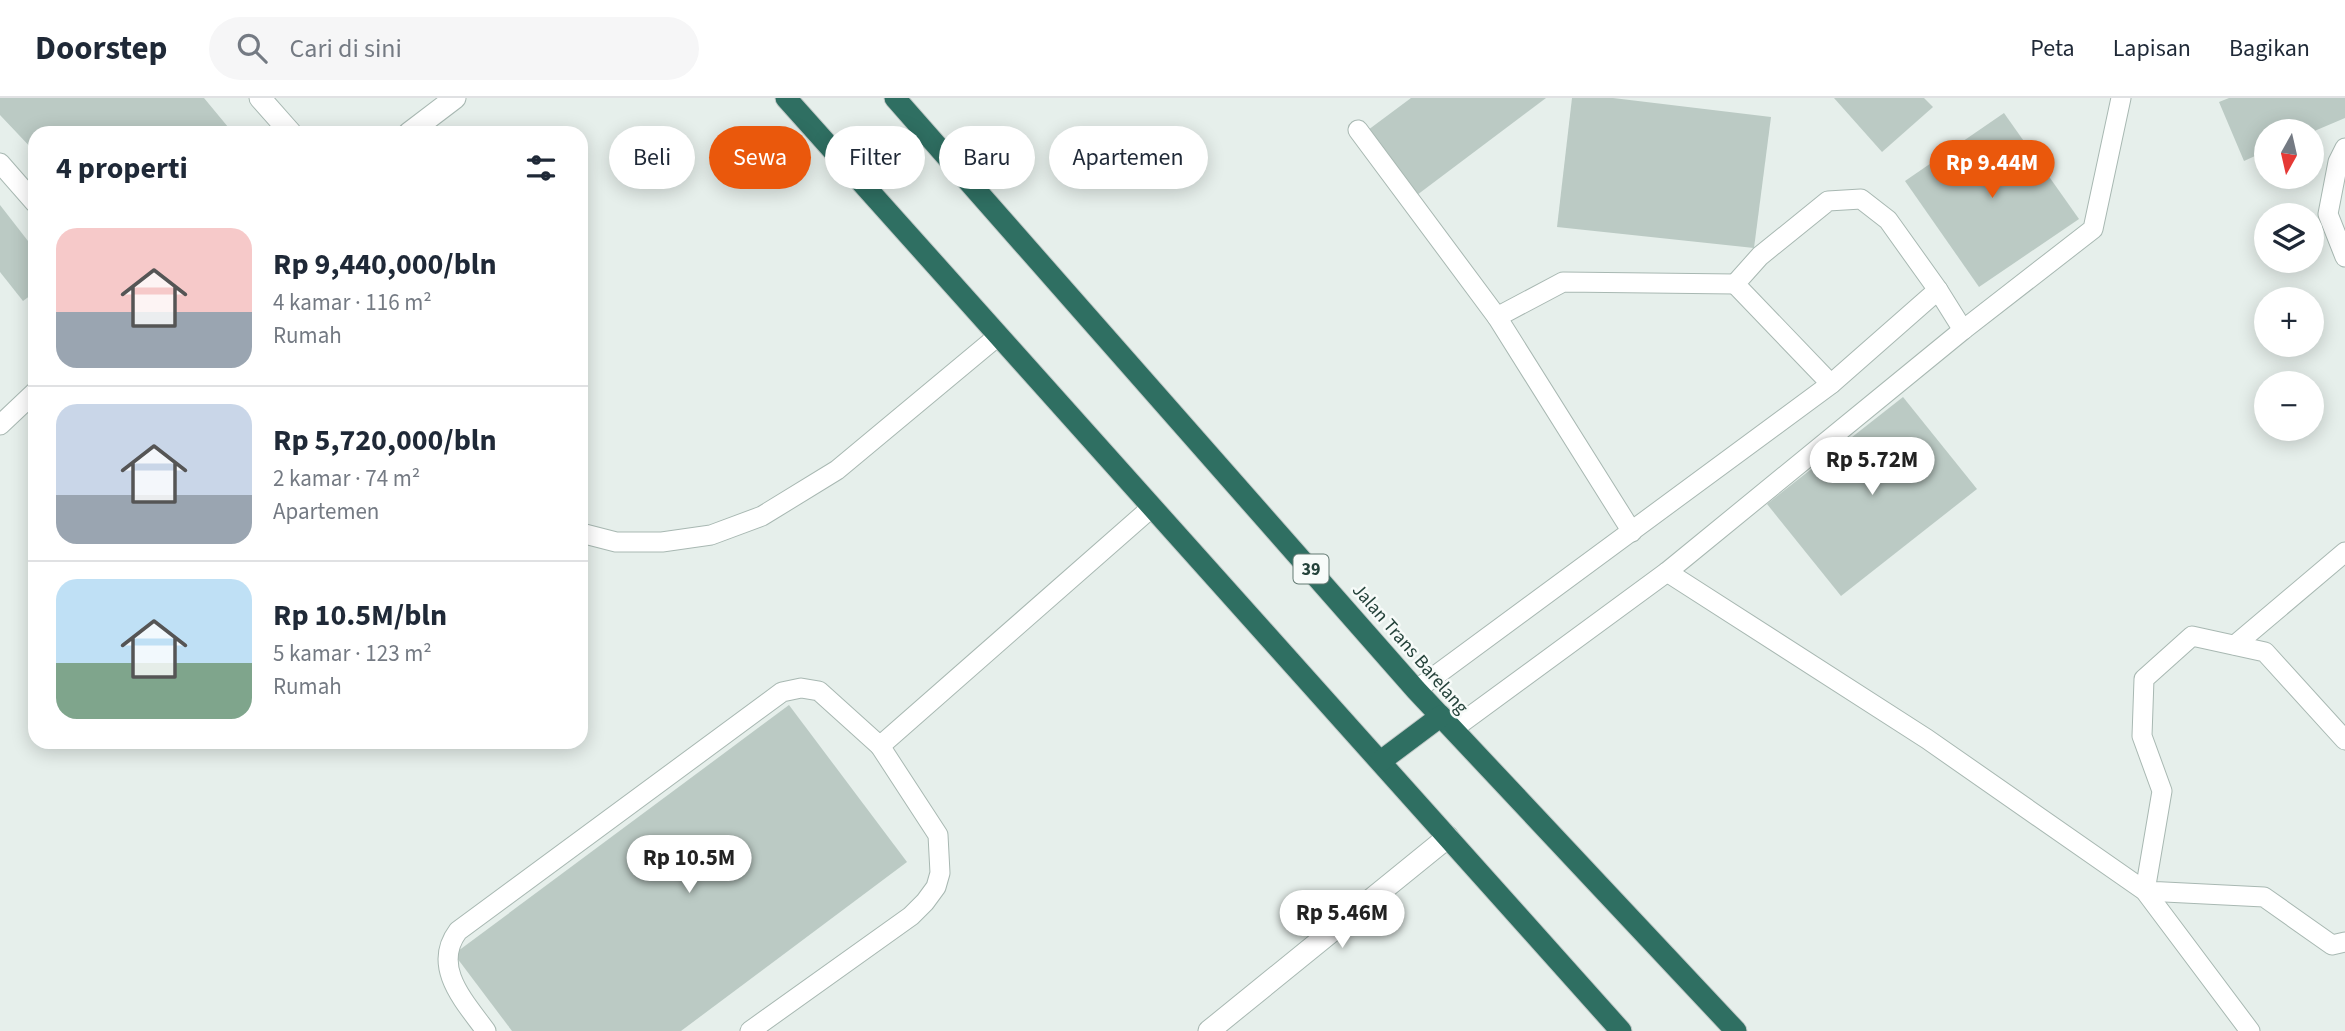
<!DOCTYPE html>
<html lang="id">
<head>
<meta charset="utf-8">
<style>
  :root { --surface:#fff; --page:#f6f6f7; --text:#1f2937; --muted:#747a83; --line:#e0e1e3; --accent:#ea580c }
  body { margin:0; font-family:"Source Sans 3",sans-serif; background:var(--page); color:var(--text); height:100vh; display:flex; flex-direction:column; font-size:26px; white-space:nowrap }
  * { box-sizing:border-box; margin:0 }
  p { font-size:23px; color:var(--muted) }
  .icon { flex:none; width:38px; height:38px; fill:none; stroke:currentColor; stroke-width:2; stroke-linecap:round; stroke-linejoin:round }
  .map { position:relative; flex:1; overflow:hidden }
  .sheet { position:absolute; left:28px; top:28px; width:560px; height:623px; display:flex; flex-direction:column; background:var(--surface); border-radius:21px; box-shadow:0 4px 18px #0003 }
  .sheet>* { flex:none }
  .top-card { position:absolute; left:609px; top:28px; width:665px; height:63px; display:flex; gap:14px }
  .needle { width:46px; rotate:188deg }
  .buttons { position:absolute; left:2254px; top:21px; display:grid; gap:14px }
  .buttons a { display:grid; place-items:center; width:70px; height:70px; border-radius:50%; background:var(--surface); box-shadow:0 4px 18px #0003; font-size:35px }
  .price { position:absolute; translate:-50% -60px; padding:0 16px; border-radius:24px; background:#fff; color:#222; font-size:23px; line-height:46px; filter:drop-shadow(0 2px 4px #0008) }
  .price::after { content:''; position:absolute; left:50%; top:42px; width:21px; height:16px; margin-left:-10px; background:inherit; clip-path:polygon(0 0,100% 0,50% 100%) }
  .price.active { background:var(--accent); color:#fff }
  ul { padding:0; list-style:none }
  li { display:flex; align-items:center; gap:21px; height:175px; padding:0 28px }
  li+li { border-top:2px solid var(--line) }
  li span { display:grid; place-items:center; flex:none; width:196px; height:140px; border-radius:21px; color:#555 }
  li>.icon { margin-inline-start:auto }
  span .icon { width:84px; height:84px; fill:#fffc; stroke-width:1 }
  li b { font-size:30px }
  h2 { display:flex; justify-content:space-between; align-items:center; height:84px; padding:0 28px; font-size:30px }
  .chip { padding:0 24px; border-radius:32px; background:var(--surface); box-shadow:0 4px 18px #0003; font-size:24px; line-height:63px }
  .chip.active { background:var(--accent); color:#fff }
  header { display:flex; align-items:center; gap:42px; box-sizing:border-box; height:98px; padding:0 35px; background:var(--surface); border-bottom:2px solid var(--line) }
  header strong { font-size:33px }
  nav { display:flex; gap:38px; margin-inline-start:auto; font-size:24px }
  .search { width:490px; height:63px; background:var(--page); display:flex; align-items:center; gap:18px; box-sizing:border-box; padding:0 24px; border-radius:38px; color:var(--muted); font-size:26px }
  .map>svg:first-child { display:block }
  .building { fill:#bbcac4 }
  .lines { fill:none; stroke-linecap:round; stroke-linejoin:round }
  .lane-casing { stroke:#a8b8b2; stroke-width:21 }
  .street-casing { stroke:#a8b8b2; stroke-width:23 }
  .highway-casing { stroke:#c2cac8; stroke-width:23 }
  .lane { stroke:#fff; stroke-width:19 }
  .street { stroke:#fff; stroke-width:21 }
  .highway { stroke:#2f6f62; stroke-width:21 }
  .labels { text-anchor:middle; stroke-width:5; stroke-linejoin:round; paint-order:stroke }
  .shield { fill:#f7fbf9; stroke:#637a73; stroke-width:2 }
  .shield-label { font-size:18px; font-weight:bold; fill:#24423a }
  .street-label { font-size:19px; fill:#24423a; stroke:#f7fbf9 }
</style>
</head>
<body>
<header>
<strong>Doorstep</strong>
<div class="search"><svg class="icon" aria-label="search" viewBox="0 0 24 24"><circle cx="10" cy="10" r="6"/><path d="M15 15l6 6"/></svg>Cari di sini</div>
<nav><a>Peta</a><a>Lapisan</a><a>Bagikan</a></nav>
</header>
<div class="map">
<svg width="2345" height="933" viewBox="0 0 2345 933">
  <rect width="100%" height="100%" fill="#e6efeb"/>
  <g class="building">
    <polygon points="0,0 204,0 233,35 35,35 35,54 0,17"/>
    <polygon points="1411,0 1546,0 1417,97 1368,32"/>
    <polygon points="1572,0 1613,0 1771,19 1754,150 1557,129"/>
    <polygon points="1834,0 1924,0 1933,9 1882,54"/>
    <polygon points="2229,0 2345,0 2345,20 2312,34 2266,33 2266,53 2244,63 2219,4"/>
    <polygon points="2004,15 2079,121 1979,189 1905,83"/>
    <polygon points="0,107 35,152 35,194 23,203 0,174"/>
    <polygon points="1903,299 1977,391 1841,498 1767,406"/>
    <polygon points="789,607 907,764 681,933 512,933 454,856"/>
  </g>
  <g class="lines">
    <g class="lane-casing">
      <g id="lane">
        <polyline points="1358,32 1497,219"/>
        <polyline points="2345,50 2338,64 2328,116 2345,159"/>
        <polyline points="0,65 35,105"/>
        <polyline points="1831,286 1735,186 1760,158 1828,103 1861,101 1888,122 1938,192"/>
        <polyline points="0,327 35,294"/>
        <polyline points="1632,434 1497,219 1563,184 1735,186"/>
        <polyline points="581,435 616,444 662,444 711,437 762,418 837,372 998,238"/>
        <polyline points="1667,474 1927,641 2145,793 2250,933"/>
        <polyline points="2235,547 2345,454"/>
        <polyline points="1416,592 1831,286 1938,192 1963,232"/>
        <polyline points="1453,631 1667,474 1963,232 2093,131 2121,0"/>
        <polyline points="2345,642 2265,554 2192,538 2144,581 2142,638 2162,693 2145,793 2264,799 2332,847 2345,844"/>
        <path d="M486,933C465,904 431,869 458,833L782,594L801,590L819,593L880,648L1151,410"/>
        <polyline points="750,933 911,818 925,804 936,789 940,775 938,737 880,648"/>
      </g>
    </g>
    <g class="street-casing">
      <g id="street">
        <polyline points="260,0 291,35"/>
        <polyline points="409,35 455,0"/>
        <polyline points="1209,933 1448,739"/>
      </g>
    </g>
    <g class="highway-casing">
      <g id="highway">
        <polyline points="786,0 1621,933"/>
        <polyline points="895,0 1416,592 1736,933"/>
        <polyline points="1381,663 1441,618"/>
      </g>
    </g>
    <use href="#lane" class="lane"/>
    <use href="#street" class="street"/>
    <use href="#highway" class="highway"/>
  </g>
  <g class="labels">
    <rect class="shield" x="1293.5" y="456.5" width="35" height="29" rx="5"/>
    <g class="shield-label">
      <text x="1311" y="477">39</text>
    </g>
    <g class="street-label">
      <text transform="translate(1411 550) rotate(49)" y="7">Jalan Trans Barelang</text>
    </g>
  </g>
</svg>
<div class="buttons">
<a><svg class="needle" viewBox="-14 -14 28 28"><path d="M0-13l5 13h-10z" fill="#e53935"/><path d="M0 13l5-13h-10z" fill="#747a83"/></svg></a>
<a><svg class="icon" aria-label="layers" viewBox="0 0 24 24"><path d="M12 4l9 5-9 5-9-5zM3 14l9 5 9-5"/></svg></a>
<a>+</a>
<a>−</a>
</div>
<b class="price active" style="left:1992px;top:102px">Rp 9.44M</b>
<b class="price" style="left:1872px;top:399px">Rp 5.72M</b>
<b class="price" style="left:689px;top:797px">Rp 10.5M</b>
<b class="price" style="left:1342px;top:852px">Rp 5.46M</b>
<div class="top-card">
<a class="chip">Beli</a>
<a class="chip active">Sewa</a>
<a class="chip">Filter</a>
<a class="chip">Baru</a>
<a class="chip">Apartemen</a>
</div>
<section class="sheet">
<h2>4 properti<svg class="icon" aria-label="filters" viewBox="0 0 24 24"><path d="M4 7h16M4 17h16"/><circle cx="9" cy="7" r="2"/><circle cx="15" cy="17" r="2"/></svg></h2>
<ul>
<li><span style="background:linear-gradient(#f6c9c9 60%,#9aa5b1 0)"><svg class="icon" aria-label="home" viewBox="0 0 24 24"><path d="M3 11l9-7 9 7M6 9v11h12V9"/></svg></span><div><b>Rp 9,440,000/bln</b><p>4 kamar · 116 m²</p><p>Rumah</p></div></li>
<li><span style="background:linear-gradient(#c9d6e8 65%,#9aa5b1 0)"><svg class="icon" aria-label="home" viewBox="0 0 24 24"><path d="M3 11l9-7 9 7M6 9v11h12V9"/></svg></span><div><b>Rp 5,720,000/bln</b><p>2 kamar · 74 m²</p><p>Apartemen</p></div></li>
<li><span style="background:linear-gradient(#bfe0f5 60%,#7fa58c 0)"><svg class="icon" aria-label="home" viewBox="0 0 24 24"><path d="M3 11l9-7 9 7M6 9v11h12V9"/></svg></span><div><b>Rp 10.5M/bln</b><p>5 kamar · 123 m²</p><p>Rumah</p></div></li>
</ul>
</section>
</div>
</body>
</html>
